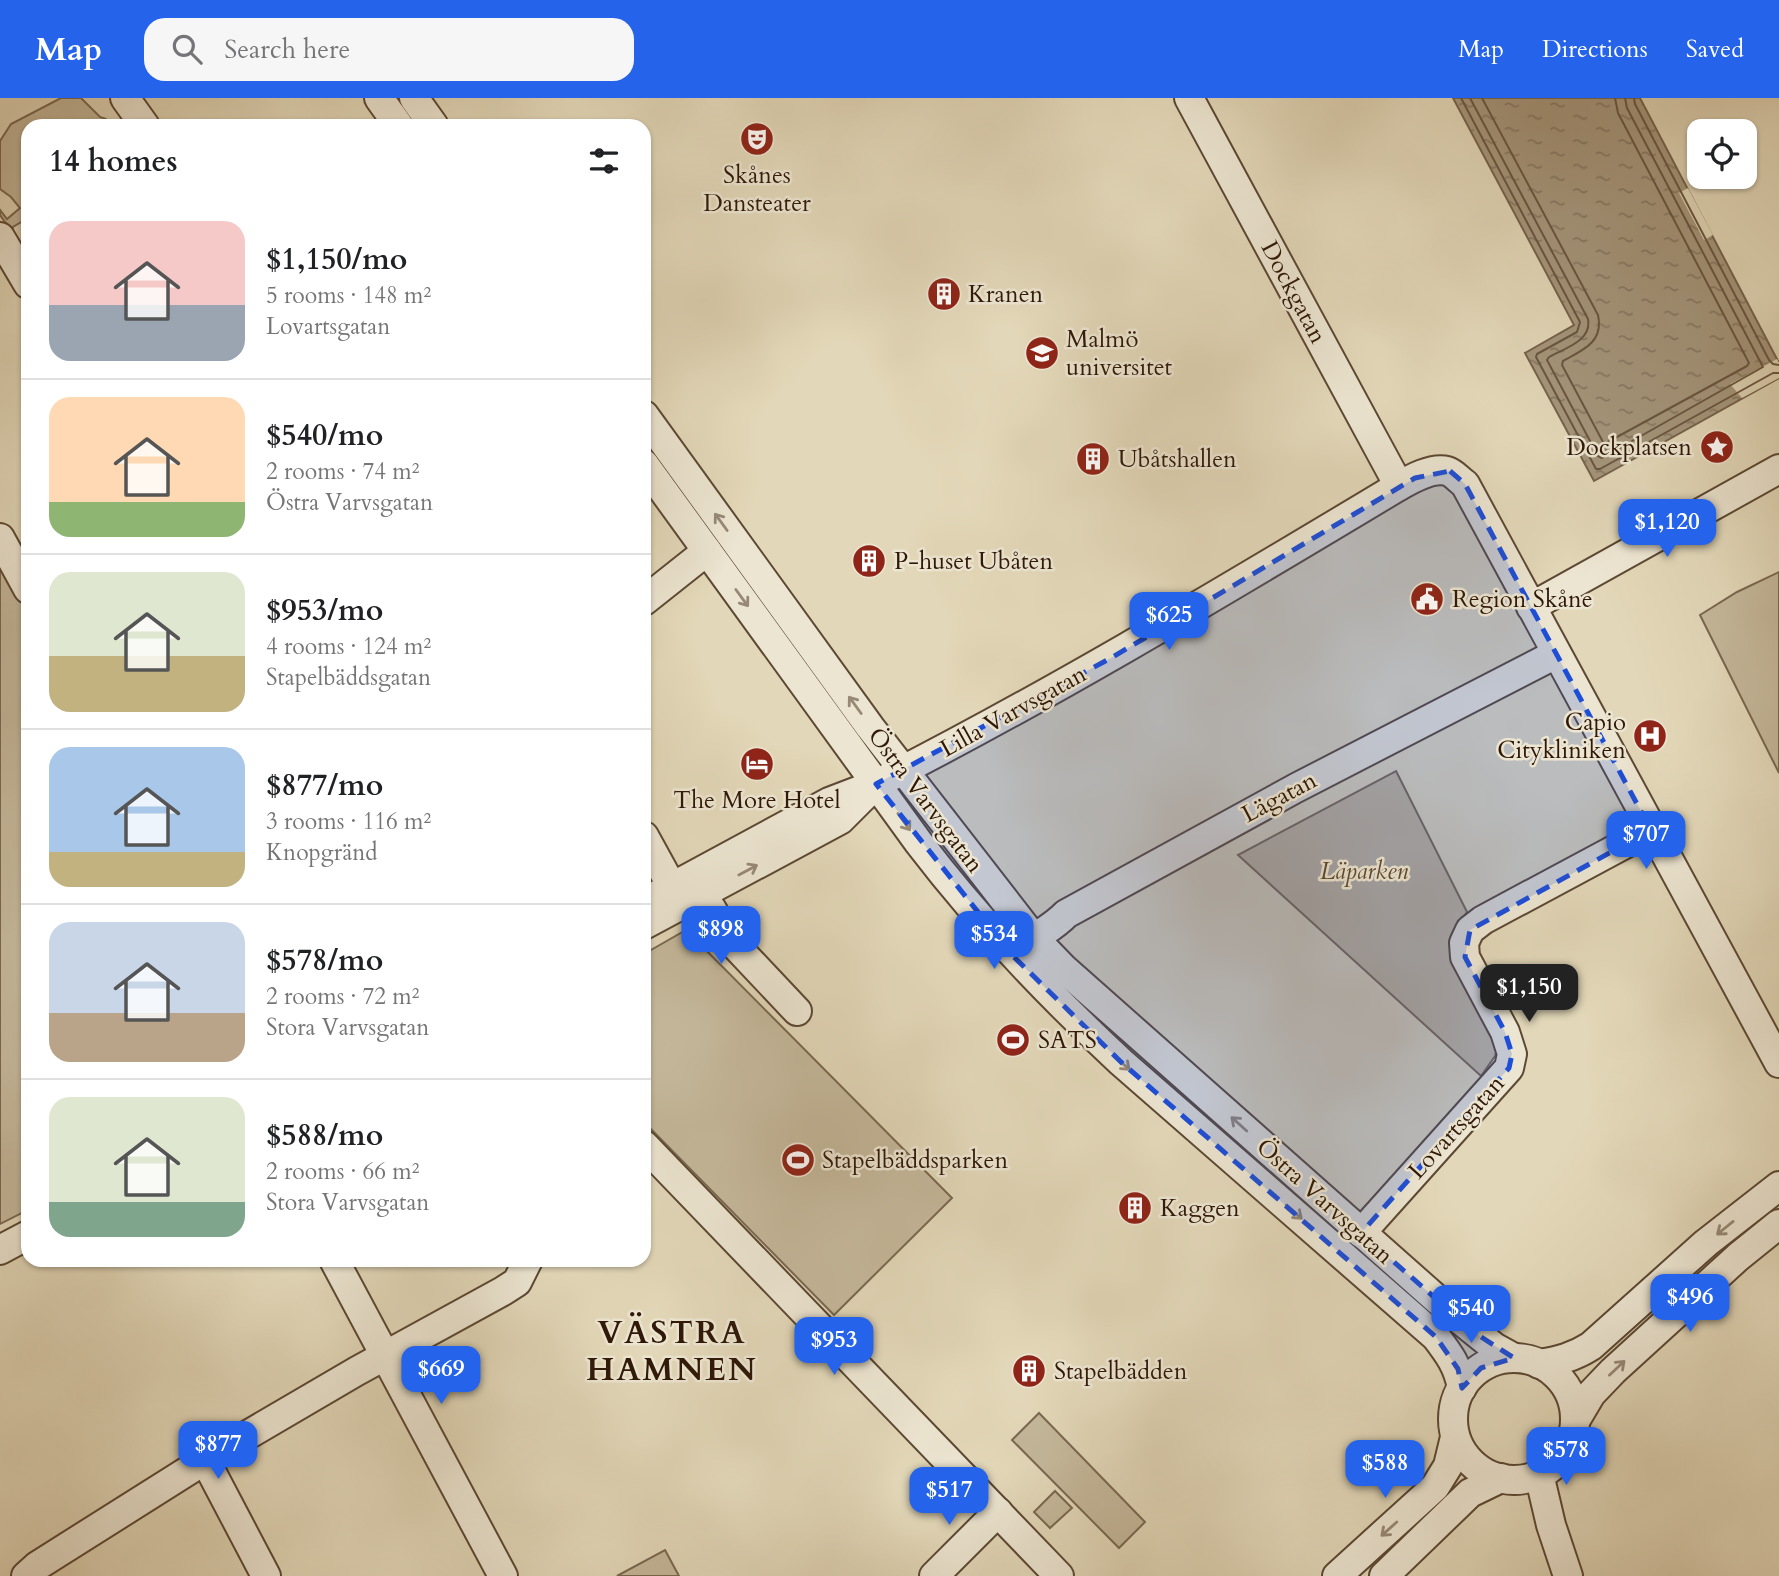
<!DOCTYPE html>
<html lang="en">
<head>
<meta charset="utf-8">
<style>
  :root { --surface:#fff; --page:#f6f6f6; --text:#202124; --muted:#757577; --line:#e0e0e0; --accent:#2563eb }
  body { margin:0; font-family:Cardo,serif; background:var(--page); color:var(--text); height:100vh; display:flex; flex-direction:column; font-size:26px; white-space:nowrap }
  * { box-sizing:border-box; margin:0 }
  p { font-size:23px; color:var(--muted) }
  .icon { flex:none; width:38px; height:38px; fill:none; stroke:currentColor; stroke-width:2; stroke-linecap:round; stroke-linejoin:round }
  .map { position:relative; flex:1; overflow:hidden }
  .panel { position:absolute; left:21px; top:21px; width:630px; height:1148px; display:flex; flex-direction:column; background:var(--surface); border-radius:21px; box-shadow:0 2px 5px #0004 }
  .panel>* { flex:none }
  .tools { position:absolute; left:1687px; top:21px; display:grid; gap:14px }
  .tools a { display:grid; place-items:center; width:70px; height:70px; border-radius:14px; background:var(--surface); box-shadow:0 2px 5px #0004; font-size:35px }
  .price { position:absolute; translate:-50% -60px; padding:0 16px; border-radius:14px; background:var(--accent); color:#fff; font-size:23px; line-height:46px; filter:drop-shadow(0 2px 4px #0008) }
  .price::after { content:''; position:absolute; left:50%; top:42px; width:21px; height:16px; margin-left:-10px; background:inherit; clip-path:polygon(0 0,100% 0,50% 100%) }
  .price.on { background:#222; color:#fff }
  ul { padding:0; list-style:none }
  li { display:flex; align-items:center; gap:21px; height:175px; padding:0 28px }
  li+li { border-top:2px solid var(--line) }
  li span { display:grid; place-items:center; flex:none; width:196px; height:140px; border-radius:21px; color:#555 }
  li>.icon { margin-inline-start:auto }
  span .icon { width:84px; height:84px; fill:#fffc; stroke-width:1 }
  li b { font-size:30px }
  h2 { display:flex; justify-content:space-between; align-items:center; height:84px; padding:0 28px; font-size:30px }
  header { display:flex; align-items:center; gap:42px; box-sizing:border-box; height:98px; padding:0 35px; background:var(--accent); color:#fff }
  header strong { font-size:33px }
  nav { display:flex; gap:38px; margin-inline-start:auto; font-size:24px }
  .search { width:490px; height:63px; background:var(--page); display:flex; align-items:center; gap:18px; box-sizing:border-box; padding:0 24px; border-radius:21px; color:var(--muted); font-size:26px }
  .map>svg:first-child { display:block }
  .green { fill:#c4b79a; stroke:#7a6850; stroke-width:2 }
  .water { fill:url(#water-ripples); stroke:#76644d; stroke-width:2 }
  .pier { fill:#e2d7b8 }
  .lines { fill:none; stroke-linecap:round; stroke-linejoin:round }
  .shore { stroke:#6a5742; stroke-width:2 }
  .minor-casing { stroke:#5c4833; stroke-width:32 }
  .minor { stroke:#ece5d1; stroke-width:28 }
  .oneway { stroke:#978976 }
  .marked { fill:#1d4ed8; fill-opacity:0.2; stroke:#1d4ed8; stroke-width:5; stroke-dasharray:14 9; stroke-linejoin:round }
  .labels { text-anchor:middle; stroke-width:5; stroke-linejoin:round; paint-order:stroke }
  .poi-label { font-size:24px; fill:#2f1807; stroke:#ece5d1; text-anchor:start }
  .street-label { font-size:24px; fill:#2f1807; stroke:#ece5d1 }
  .park-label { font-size:24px; font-style:italic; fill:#5c4833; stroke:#ece5d1 }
  .district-label { font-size:32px; font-weight:bold; letter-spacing:2px; fill:#2f1807; stroke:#ece5d1 }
</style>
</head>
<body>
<header>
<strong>Map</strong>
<div class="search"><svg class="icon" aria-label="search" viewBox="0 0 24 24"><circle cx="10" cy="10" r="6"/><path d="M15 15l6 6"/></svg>Search here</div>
<nav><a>Map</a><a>Directions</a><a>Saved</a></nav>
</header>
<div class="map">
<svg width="1779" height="1478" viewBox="0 0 1779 1478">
  <defs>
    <pattern id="water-ripples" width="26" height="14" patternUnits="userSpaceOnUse" patternTransform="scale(1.75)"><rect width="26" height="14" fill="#a5967c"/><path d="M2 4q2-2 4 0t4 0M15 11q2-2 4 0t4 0" fill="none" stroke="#877964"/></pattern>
  </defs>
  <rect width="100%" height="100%" fill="#e2d7b8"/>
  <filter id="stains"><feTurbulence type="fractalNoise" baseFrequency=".00286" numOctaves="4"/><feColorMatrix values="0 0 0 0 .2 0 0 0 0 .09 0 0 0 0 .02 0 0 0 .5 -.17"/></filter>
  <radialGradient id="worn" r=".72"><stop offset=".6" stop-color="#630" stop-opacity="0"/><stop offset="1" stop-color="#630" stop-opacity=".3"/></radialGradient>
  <g class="green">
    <polygon points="61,0 81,0 100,19 106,21 109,28 28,28 28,120 13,129 12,134 0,117 0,112 7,121 20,110 11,99 0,91 0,43 11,26"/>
    <polygon points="0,454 28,506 28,1112 0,1126"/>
    <polygon points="1779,474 1779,675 1700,517 1737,494"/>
    <polygon points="1396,673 1467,814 1458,827 1498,947 1495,958 1481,978 1238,757"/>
    <polygon points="686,832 952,1100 834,1217 644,1024 644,856"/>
    <polygon points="1039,1315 1145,1424 1119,1450 1012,1342"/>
    <polygon points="1055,1393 1072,1410 1050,1430 1034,1414"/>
    <polygon points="665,1452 679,1478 617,1478"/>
  </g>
  <polygon class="water" points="1453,0 1640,0 1779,265 1779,280 1594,383 1525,255 1574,227"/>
  <g class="pier">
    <polygon points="1688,90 1713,137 1704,142 1679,95"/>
    <polygon points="1777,261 1779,265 1779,280 1742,300 1730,286"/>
  </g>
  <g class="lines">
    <g class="shore">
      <polyline points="1461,0 1580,224 1577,234 1537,256 1536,259 1596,371 1600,371 1773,275 1779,275"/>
      <path d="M1470,0L1588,221C1592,243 1565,250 1549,259L1547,262L1598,358L1602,360L1763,269L1627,10L1625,0"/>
      <path d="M1482,0L1598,217C1604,244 1583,252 1563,263L1562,267L1603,344L1606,345L1747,268L1749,265L1618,15L1615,0"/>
      <polyline points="1634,0 1635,6 1769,262 1773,266 1779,267"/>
    </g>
    <g class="minor-casing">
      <g id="minor">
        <polyline points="125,0 145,28"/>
        <polyline points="379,0 399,28"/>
        <polyline points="414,0 434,28"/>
        <polyline points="1189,0 1399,388"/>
        <polyline points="0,139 28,186"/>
        <polyline points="644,317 870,629 1033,839 1063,870 1458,1220 1494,1249 1514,1260"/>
        <path d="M644,366L919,745C980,825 1048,896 1121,964L1436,1239C1449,1256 1458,1268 1462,1290"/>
        <polyline points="0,440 28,491"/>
        <polyline points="644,503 707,453"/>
        <polyline points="1531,509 1779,371"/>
        <path d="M876,686C1055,595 1227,491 1399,388C1411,381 1432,369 1447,373C1454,375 1459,382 1465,386L1779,965"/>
        <polyline points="644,738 672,789 697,799 711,810 730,842 797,913"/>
        <polyline points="644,804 829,704 876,686 840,722 644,827"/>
        <path d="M1020,852C1034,838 1053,830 1066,816L1296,690L1556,556"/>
        <polyline points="644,1047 1059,1478"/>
        <polyline points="1361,1135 1509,970 1512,956 1505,934 1465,859 1464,845 1470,832 1483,822 1651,732"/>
        <polyline points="0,1152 28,1137"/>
        <polyline points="334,1162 503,1478"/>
        <circle cx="1514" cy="1321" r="61"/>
        <path d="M1539,1266C1558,1263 1574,1259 1591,1248L1706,1145L1779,1088"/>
        <polyline points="1575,1323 1591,1296 1613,1273 1738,1159 1779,1126"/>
        <polyline points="205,1362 266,1478"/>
        <polyline points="1539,1376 1551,1427 1568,1478"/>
        <polyline points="26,1478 37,1468 205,1362 357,1273 503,1193 517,1184 528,1162"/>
        <polyline points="934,1478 998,1414"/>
        <polyline points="1337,1478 1435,1389 1448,1368 1455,1339"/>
        <polyline points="1384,1478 1470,1395 1501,1380"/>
      </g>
    </g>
    <use href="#minor" class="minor"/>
  </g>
  <defs><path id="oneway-shaft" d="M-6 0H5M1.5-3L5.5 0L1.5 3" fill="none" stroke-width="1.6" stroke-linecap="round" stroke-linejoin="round" transform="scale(1.75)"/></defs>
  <g class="oneway">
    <use href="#oneway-shaft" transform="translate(721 424) rotate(-126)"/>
    <use href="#oneway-shaft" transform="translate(742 500) rotate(54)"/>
    <use href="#oneway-shaft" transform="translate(855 607) rotate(-126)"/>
    <use href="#oneway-shaft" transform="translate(904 724) rotate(54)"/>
    <use href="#oneway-shaft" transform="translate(748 772) rotate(-28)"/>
    <use href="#oneway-shaft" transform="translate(1122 965) rotate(42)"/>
    <use href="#oneway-shaft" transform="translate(1239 1026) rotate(-138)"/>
    <use href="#oneway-shaft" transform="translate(1294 1114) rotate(41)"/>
    <use href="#oneway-shaft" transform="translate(1725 1130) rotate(141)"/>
    <use href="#oneway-shaft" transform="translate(1617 1270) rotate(-43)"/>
    <use href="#oneway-shaft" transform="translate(1389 1431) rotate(138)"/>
  </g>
  <path class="marked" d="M1450,373L1465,386L1651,732L1470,832L1465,859L1505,934L1512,956L1509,970L1361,1135L1475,1235L1514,1260L1481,1270L1462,1290L1458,1271L1436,1239L1121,964L1013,858L876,686L1111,560L1415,380Z"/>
  <defs>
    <g id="theatre-disc" transform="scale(1.75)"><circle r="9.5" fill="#8f2418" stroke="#ece5d1"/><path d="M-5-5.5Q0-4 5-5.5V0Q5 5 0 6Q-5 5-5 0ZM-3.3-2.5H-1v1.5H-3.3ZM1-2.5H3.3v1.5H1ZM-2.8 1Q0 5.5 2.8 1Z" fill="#fff"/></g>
    <g id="building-disc" transform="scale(1.75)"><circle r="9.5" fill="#8f2418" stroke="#ece5d1"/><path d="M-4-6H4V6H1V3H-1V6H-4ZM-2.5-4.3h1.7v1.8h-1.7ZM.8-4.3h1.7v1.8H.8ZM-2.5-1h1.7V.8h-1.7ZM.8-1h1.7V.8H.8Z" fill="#fff"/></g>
    <g id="university-disc" transform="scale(1.75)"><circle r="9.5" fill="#8f2418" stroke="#ece5d1"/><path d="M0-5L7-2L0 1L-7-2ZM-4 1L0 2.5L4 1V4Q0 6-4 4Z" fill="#fff"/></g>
    <g id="sight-disc" transform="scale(1.75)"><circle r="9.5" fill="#8f2418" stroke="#ece5d1"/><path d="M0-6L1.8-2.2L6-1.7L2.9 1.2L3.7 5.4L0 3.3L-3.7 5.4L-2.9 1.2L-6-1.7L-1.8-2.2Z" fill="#fff"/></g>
    <g id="civic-disc" transform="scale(1.75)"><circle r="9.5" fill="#8f2418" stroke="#ece5d1"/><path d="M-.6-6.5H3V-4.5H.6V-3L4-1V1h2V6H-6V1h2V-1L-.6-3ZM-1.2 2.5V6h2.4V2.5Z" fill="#fff"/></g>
    <g id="hospital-disc" transform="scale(1.75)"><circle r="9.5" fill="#8f2418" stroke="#ece5d1"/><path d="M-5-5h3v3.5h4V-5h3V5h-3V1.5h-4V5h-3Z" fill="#fff"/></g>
    <g id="hotel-disc" transform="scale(1.75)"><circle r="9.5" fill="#8f2418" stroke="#ece5d1"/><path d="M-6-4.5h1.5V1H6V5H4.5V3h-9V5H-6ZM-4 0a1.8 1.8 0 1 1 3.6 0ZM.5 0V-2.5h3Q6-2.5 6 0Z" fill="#fff"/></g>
    <g id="stadium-disc" transform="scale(1.75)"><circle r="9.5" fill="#8f2418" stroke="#ece5d1"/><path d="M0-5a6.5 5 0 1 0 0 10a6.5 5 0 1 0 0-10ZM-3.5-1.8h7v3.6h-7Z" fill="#fff"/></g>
  </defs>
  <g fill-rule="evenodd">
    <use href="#theatre-disc" x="757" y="41"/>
    <use href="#building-disc" x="944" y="196"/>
    <use href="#university-disc" x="1042" y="255"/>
    <use href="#sight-disc" x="1717" y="349"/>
    <use href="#building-disc" x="1093" y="361"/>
    <use href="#building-disc" x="869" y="463"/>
    <use href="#civic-disc" x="1427" y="501"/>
    <use href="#hospital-disc" x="1650" y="638"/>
    <use href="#hotel-disc" x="757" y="666"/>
    <use href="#stadium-disc" x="1013" y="942"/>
    <use href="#stadium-disc" x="798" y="1062"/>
    <use href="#building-disc" x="1135" y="1110"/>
    <use href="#building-disc" x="1029" y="1273"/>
  </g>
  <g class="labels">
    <g class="poi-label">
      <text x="757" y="85" text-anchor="middle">Skånes<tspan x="757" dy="28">Dansteater</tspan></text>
      <text x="968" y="204">Kranen</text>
      <text x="1066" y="249">Malmö<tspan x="1066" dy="28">universitet</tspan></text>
      <text x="1692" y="357" text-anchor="end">Dockplatsen</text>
      <text x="1118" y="369">Ubåtshallen</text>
      <text x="894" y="471">P-huset Ubåten</text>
      <text x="1452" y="509">Region Skåne</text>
      <text x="1626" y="632" text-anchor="end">Capio<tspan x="1626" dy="28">Citykliniken</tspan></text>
      <text x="757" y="710" text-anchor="middle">The More Hotel</text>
      <text x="1038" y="950">SATS</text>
      <text x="822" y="1070">Stapelbäddsparken</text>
      <text x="1160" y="1118">Kaggen</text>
      <text x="1054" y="1281">Stapelbädden</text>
    </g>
    <g class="street-label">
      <text transform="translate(1294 194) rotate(62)" y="8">Dockgatan</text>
      <text transform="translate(1013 613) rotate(-29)" y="8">Lilla Varvsgatan</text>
      <text transform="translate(1279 699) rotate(-28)" y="8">Lägatan</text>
      <text transform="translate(926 702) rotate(53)" y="8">Östra Varvsgatan</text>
      <text transform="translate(1456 1029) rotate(-48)" y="8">Lovartsgatan</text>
      <text transform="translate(1325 1103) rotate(42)" y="8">Östra Varvsgatan</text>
    </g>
    <g class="park-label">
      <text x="1364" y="781">Läparken</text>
    </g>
    <g class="district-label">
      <text x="672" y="1245">VÄSTRA<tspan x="672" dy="37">HAMNEN</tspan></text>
    </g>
  </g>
  <rect width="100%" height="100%" filter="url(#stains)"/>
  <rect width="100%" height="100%" fill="url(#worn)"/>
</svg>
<div class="tools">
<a><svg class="icon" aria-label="locate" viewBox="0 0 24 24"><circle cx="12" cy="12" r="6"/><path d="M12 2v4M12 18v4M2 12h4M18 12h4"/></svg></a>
</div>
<b class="price" style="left:1667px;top:461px">$1,120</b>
<b class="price" style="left:1169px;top:554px">$625</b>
<b class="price" style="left:1646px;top:773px">$707</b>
<b class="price" style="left:721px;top:868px">$898</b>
<b class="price" style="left:994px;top:873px">$534</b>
<b class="price on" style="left:1529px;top:926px">$1,150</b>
<b class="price" style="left:1690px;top:1236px">$496</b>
<b class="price" style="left:1471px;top:1247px">$540</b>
<b class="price" style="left:834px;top:1279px">$953</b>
<b class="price" style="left:441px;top:1308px">$669</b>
<b class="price" style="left:218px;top:1383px">$877</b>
<b class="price" style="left:1566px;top:1389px">$578</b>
<b class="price" style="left:1385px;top:1402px">$588</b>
<b class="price" style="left:949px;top:1429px">$517</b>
<section class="panel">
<h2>14 homes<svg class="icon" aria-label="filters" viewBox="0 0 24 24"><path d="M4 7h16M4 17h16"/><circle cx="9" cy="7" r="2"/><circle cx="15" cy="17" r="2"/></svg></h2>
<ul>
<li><span style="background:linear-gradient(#f6c9c9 60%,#9aa5b1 0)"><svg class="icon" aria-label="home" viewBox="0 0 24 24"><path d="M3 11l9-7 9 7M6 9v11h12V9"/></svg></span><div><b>$1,150/mo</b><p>5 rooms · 148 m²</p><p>Lovartsgatan</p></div></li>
<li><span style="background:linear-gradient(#ffd9b3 75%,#8fb573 0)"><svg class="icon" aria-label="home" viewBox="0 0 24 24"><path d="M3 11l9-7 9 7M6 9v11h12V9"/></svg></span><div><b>$540/mo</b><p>2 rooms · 74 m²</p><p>Östra Varvsgatan</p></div></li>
<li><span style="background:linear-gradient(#dfe7d0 60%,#c2b280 0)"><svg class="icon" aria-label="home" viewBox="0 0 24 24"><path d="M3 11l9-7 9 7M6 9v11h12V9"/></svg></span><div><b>$953/mo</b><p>4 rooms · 124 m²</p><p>Stapelbäddsgatan</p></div></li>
<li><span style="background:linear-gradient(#a9c7e8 75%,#c2b280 0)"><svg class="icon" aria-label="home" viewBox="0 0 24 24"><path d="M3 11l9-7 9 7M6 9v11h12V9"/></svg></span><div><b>$877/mo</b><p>3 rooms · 116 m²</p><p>Knopgränd</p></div></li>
<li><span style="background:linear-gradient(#c9d6e8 65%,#b9a48a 0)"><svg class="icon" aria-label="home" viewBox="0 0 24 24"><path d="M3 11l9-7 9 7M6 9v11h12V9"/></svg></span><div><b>$578/mo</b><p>2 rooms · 72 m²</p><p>Stora Varvsgatan</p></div></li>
<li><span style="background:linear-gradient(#dfe7d0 75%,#7fa58c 0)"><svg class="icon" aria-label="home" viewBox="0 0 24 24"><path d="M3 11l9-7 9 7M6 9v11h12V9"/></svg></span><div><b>$588/mo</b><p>2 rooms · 66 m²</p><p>Stora Varvsgatan</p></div></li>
</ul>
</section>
</div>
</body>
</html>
